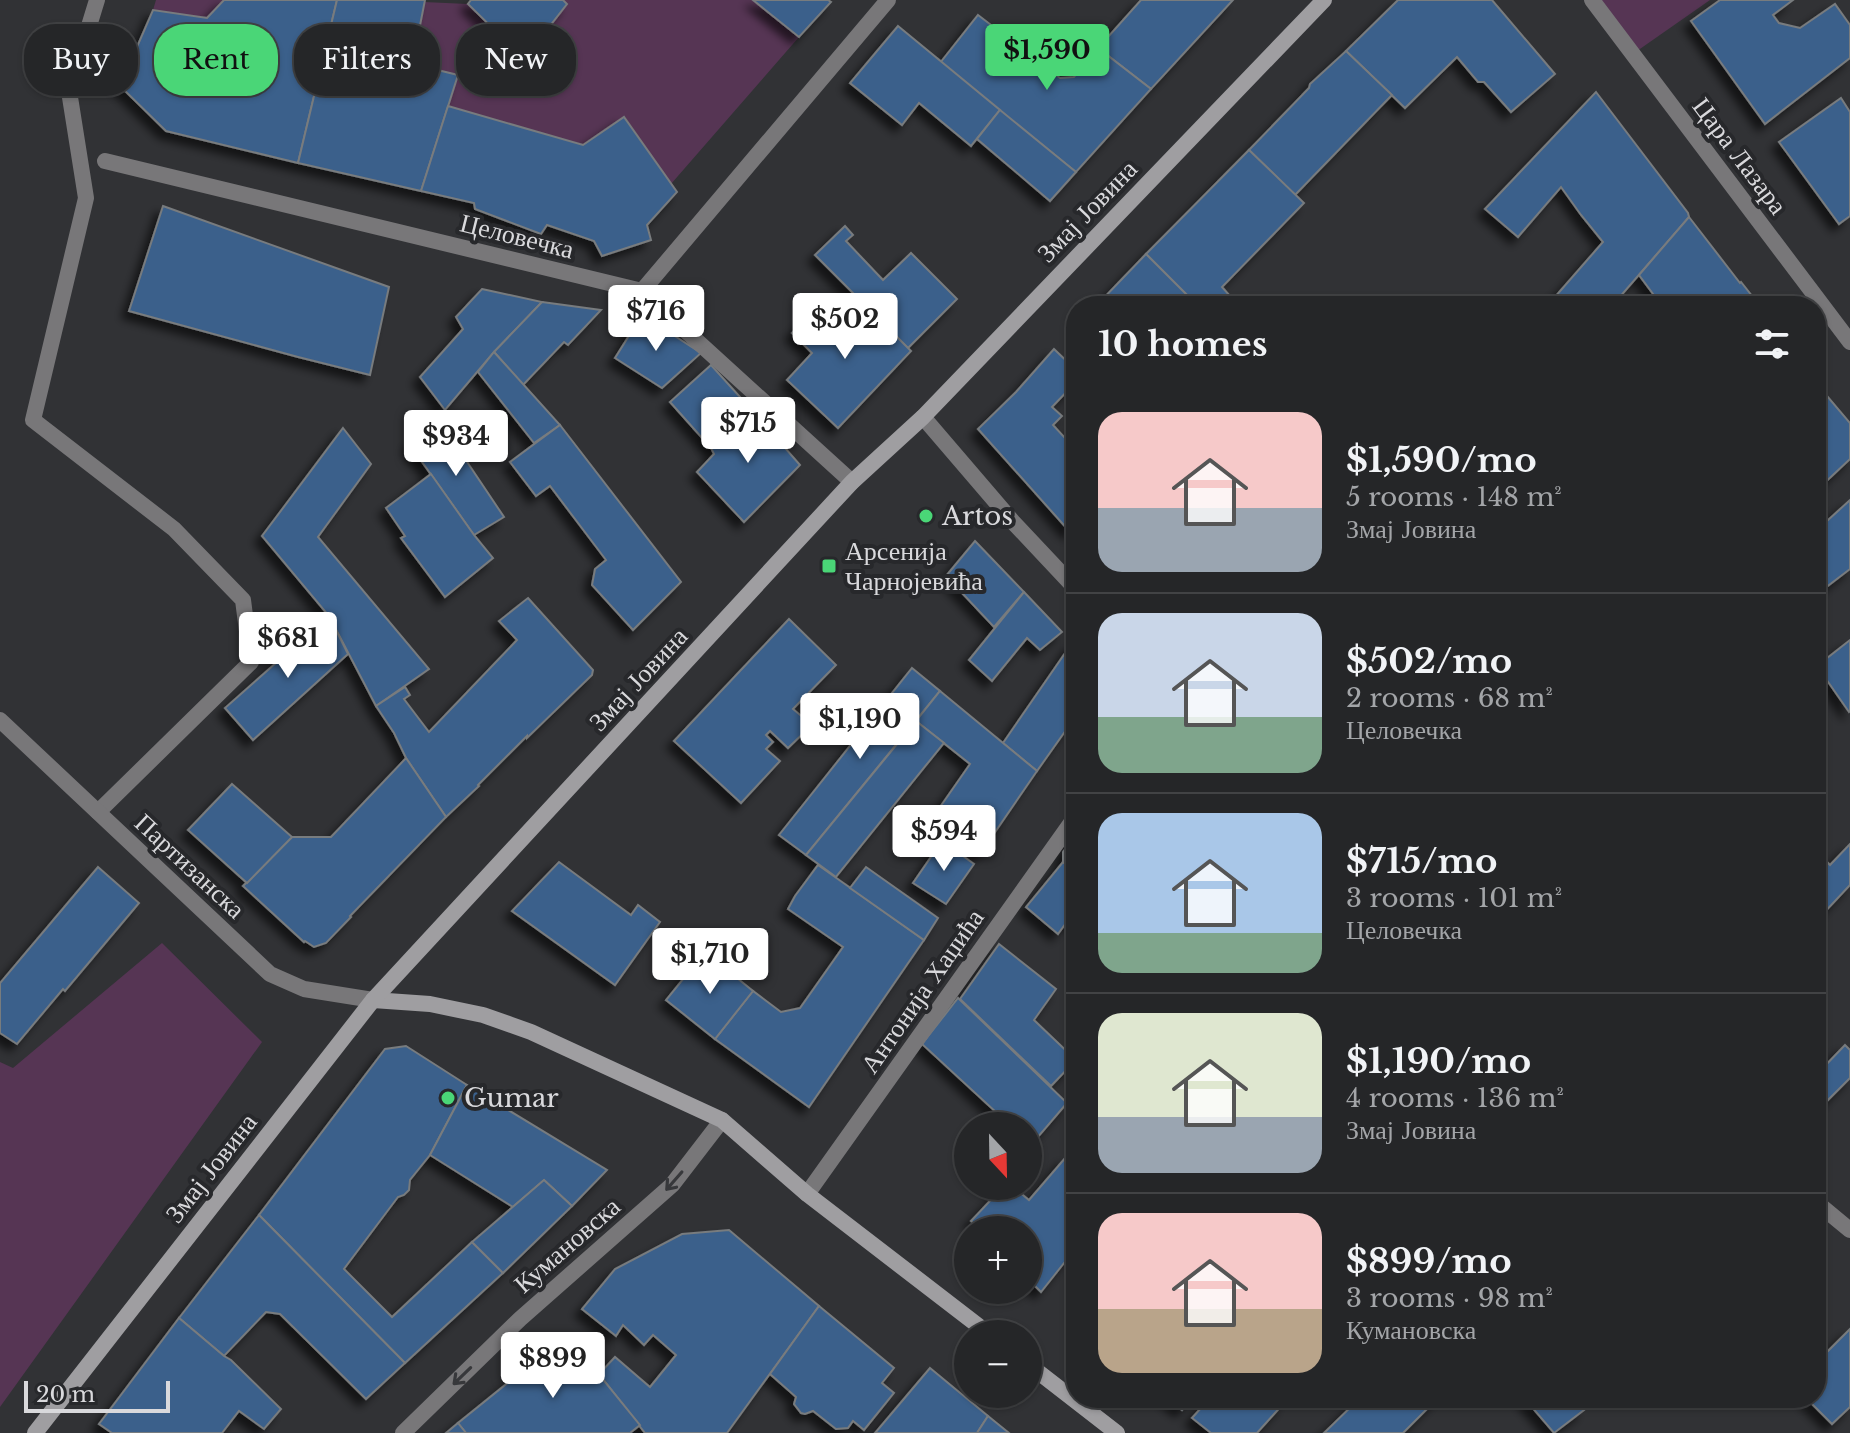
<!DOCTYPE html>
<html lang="en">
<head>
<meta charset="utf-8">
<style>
  :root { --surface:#252628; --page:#313234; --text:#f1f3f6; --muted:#a3a5a8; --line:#424345; --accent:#4ad677 }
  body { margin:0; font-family:"Libre Baskerville",serif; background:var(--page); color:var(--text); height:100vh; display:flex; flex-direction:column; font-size:30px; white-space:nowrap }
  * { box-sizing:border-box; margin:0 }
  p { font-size:26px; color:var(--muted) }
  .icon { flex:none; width:44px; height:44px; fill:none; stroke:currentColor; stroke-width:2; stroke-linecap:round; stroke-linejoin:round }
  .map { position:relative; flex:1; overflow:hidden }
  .panel { position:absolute; left:1066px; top:296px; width:760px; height:1112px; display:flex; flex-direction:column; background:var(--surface); border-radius:32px; box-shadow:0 2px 6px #0004,0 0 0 2px var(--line) }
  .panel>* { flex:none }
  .top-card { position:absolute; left:24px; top:24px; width:760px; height:72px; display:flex; gap:16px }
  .needle { width:52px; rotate:158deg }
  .fabs { position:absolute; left:954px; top:1112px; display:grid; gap:16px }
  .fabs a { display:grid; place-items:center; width:88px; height:88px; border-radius:50%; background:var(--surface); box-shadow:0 2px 6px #0004,0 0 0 2px var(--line); font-size:40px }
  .scale { position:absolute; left:24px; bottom:20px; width:146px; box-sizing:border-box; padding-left:8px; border:4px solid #d9d9dc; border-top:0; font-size:22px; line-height:28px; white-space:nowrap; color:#d9d9dc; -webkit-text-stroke:6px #27282b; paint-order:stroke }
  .price { position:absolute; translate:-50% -68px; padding:0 18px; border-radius:8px; background:#fff; color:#222; font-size:26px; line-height:52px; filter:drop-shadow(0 2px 4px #0008) }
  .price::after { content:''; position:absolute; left:50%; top:48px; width:24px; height:18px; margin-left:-12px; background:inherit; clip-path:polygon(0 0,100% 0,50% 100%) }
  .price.selected { background:var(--accent); color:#111 }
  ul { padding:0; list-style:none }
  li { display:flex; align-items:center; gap:24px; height:200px; padding:0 32px }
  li+li { border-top:2px solid var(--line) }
  li span { display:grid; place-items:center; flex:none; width:224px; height:160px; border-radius:24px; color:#555 }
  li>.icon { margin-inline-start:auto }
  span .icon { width:96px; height:96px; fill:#fffc; stroke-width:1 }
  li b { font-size:34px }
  h2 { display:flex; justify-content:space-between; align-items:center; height:96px; padding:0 32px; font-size:34px }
  .chip { padding:0 28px; border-radius:32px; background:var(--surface); box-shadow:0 2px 6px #0004,0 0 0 2px var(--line); font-size:28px; line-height:72px }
  .chip.selected { background:var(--accent); color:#111 }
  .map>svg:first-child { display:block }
  .green { fill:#563554 }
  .building { fill:#3b608b; stroke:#787b7e; stroke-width:2; filter:url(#shadow) }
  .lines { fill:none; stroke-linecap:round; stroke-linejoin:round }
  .lane { stroke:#787779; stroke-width:16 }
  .street { stroke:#787779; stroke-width:16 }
  .secondary { stroke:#9f9ea1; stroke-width:16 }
  .oneway { stroke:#37383b }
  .poi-dot { fill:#4ad677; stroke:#27282b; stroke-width:3 }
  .labels { text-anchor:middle; stroke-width:8; stroke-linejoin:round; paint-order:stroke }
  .street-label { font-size:26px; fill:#d9d9dc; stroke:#27282b }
  .poi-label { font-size:26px; fill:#d9d9dc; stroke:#27282b; text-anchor:start }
</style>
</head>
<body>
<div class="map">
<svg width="1850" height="1433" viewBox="0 0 1850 1433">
  <defs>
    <filter id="shadow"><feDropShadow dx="-7" dy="7" stdDeviation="4" flood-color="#0009"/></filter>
  </defs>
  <rect width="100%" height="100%" fill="#313235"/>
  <g class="green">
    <polygon points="156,0 224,0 207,18 153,10"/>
    <polygon points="563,0 753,0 799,37 671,184 625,117 583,145 448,106 457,75 417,65 414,74 397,69 402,52 414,55 424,2 468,4 524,59 567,4"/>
    <polygon points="1601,0 1710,0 1637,51"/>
    <polygon points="162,943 262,1042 0,1407 0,1062 13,1068"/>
  </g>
  <g class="building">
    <polygon points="224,0 337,0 298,163 166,131 120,86 153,10 207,18"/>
    <polygon points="337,0 425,0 414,56 402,52 397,69 414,74 417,65 458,75 421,191 298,163"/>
    <polygon points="471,0 563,0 567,4 524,59 468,4"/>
    <polygon points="753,0 828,0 831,2 799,37"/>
    <polygon points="1141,0 1233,0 1151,89 1098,48"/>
    <polygon points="1398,0 1492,0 1555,74 1511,112 1484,82 1478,82 1457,57 1405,108 1346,51"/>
    <polygon points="1720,0 1793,0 1773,15 1779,23 1800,28 1835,4 1850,25 1850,58 1765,124 1691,21"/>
    <polygon points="978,15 1060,78 1074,77 1098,48 1151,89 1076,172 940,63"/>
    <polygon points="898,26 1000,110 971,146 919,103 902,125 850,83"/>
    <polygon points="1346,51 1392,95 1295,195 1249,150 1309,88 1310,84"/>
    <polygon points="1596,92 1688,213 1689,217 1612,306 1547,306 1603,242 1581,215 1561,187 1518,237 1485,209"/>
    <polygon points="1841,98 1850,112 1850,216 1839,224 1779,142"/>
    <polygon points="448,106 583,145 624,117 677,192 647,225 651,240 602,256 594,241 547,225 541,234 475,209 474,203 421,191"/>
    <polygon points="1000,110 1076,172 1050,201 977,139"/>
    <polygon points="1249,150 1304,203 1222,287 1239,306 1198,306 1146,254"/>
    <polygon points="163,206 389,287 370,375 298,357 129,311"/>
    <polygon points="1689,217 1740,283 1741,282 1760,306 1662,306 1639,275"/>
    <polygon points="845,226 853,235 846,241 883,280 911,253 957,299 908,348 815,255"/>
    <polygon points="1146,254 1198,306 1096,306"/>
    <polygon points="482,289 542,302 494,352 445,410 420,377 463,329 456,317"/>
    <polygon points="859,299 911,351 838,428 787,380 812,353 792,333 814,311 834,328"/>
    <polygon points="542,302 601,310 568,345 564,342 523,385 494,352"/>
    <polygon points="642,315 701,353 662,388 615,358"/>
    <polygon points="1054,349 1076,370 1076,382 1052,407 1062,416 1053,425 1064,437 1073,430 1076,432 1076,526 1070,532 978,429 1016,392"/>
    <polygon points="494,352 560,425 534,443 478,372"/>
    <polygon points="711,365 750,408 711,448 670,402"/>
    <polygon points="1816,383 1850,423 1850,459 1816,491"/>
    <polygon points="750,408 800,465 744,522 697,472 714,454 711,448"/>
    <polygon points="437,417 504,517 474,535 410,445"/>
    <polygon points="560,425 681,582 633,630 592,585 595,569 606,560 550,486 536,496 510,462"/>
    <polygon points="343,428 371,464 318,537 429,669 376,706 329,616 262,536"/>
    <polygon points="431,474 474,535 493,558 445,597 401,538 405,536 386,508"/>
    <polygon points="1850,500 1850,569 1816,595 1816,531"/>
    <polygon points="975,541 1024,592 994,627 946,576"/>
    <polygon points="1024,592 1062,632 1040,650 1027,638 992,681 969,660"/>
    <polygon points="528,598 593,670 592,675 527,738 527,736 478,785 479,786 446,817 406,758 394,733 376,706 405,687 410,695 404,699 429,732 517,640 499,621"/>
    <polygon points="329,616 348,654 253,740 225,708"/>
    <polygon points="789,619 836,665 793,709 812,725 788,748 770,731 766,735 773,742 766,749 780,761 741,803 674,741"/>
    <polygon points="1850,640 1850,711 1849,712 1817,666"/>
    <polygon points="1072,643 1076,647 1076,716 1037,771 1003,743"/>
    <polygon points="912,668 940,691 806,855 779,835"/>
    <polygon points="940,691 1037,771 980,854 931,820 970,764 916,721"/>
    <polygon points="916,721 944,743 836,877 806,855"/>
    <polygon points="406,758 446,817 350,916 351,917 326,943 314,947 305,941 304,942 243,886 292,837 331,837"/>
    <polygon points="232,784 292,837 247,883 188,830"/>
    <polygon points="1076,835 1076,874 1063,862 1063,852"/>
    <polygon points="942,841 974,864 946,904 913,883"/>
    <polygon points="1850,844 1850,885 1822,915 1816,910 1816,851 1830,865"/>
    <polygon points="559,862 631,915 638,905 660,922 615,985 512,911"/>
    <polygon points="1063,862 1076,874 1076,925 1069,919 1058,934 1026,907"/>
    <polygon points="818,865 924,940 809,1107 715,1039 753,991 781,1012 800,1008 843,947 788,909 795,896"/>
    <polygon points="98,867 139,903 65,991 63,989 17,1044 0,1033 0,983"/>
    <polygon points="866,867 938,918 924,940 850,888"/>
    <polygon points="999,944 1056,989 1034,1020 1076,1060 1051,1086 960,999"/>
    <polygon points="705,952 753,991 715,1039 666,1000"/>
    <polygon points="958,998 1067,1103 1032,1144 1028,1141 1028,1126 1011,1126 922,1044"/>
    <polygon points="1845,1045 1850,1050 1850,1078 1816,1112 1816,1069 1819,1072"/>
    <polygon points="406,1046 467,1085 430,1155 410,1180 409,1190 404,1195 398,1197 344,1269 392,1317 472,1242 503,1273 405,1363 259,1215 385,1049"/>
    <polygon points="467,1085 607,1170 572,1206 544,1180 513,1207 430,1155"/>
    <polygon points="1066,1157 1076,1166 1076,1248 1041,1292 1028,1279 1028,1230 980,1230 971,1221 1004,1186 1012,1186 1029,1200"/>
    <polygon points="544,1180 572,1206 503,1273 472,1242"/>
    <polygon points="259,1215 405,1363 366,1399 280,1314 266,1312 224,1356 179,1318"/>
    <polygon points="729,1230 819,1306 727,1433 645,1433 599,1374 615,1357 650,1387 676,1355 653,1335 644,1345 623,1325 616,1336 582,1309 615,1269 682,1234"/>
    <polygon points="819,1306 894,1368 882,1383 894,1393 864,1430 853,1421 848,1428 836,1429 813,1411 805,1414 801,1413 794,1404 796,1397 770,1374"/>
    <polygon points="179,1318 224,1356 231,1360 281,1409 264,1429 239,1411 222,1433 112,1433 99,1424"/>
    <polygon points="1850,1329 1850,1407 1832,1424 1806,1398 1816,1398 1816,1363"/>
    <polygon points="567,1335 640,1425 630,1433 466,1433 458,1423"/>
    <polygon points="930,1368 988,1416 977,1433 875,1433"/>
    <polygon points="1167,1398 1192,1398 1182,1410"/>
    <polygon points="1210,1398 1278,1398 1284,1403 1257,1433 1211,1433 1192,1418"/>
    <polygon points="1360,1398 1373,1398 1379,1403 1384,1398 1438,1398 1403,1433 1324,1433"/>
    <polygon points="1524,1398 1573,1398 1584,1410 1554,1433"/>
    <polygon points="988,1416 1009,1433 977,1433"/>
    <polygon points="458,1423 466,1433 446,1433"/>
  </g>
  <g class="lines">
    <polyline class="lane" points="97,0 69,91 86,198 33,420 174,529 243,600 251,662 98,812"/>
    <g class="street">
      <polyline points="1592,0 1850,342"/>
      <polyline points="105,161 642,291 852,482"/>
      <polyline points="642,291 888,0"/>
      <polyline points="923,417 1013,522 1076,589"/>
      <polyline points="0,720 270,974 304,989 373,1000"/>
      <polyline points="807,1194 1076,816"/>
      <polyline points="1816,1202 1850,1230"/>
      <polyline points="403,1433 520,1319 672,1185 722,1120"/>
    </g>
    <g class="secondary">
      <polyline points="373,1000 430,1004 483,1015 531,1032 722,1120 807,1194 989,1334"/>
      <polyline points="1028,1364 1117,1433"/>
      <polyline points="35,1433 373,1000 852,482 923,417 1324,0"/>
    </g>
  </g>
  <defs><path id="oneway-shaft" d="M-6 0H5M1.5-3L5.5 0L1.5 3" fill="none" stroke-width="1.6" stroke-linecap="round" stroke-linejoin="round" transform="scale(2)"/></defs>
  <g class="oneway">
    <use href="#oneway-shaft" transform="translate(674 1181) rotate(131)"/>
    <use href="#oneway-shaft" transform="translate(462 1376) rotate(136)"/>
  </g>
  <g class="poi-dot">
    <circle cx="926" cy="516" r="8"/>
    <rect x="821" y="558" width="16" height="16" rx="4"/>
    <circle cx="448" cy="1098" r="8"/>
  </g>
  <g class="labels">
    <g class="street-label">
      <text transform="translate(1740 156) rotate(53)" y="9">Цара Лазара</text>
      <text transform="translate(1087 211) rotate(-46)" y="9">Змај Јовина</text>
      <text transform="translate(517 236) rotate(14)" y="9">Целовечка</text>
      <text transform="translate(638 679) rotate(-47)" y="9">Змај Јовина</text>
      <text transform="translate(190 866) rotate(43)" y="9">Партизанска</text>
      <text transform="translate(922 991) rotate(-55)" y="9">Антонија Хаџића</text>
      <text transform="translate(211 1168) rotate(-52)" y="9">Змај Јовина</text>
      <text transform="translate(567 1245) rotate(-41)" y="9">Кумановска</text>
    </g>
    <g class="poi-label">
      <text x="942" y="525">Artos</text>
      <text x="845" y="560">Арсенија<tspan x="845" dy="30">Чарнојевића</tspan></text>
      <text x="464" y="1107">Gumar</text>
    </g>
  </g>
</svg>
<div class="fabs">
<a><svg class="needle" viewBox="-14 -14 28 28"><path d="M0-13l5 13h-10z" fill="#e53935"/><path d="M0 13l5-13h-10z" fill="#a3a5a8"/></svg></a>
<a>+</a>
<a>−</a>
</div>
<div class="scale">20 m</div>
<b class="price selected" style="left:1047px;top:92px">$1,590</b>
<b class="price" style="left:656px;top:353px">$716</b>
<b class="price" style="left:845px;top:361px">$502</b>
<b class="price" style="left:748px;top:465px">$715</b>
<b class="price" style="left:456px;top:478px">$934</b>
<b class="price" style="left:288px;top:680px">$681</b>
<b class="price" style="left:860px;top:761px">$1,190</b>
<b class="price" style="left:944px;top:873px">$594</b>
<b class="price" style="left:710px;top:996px">$1,710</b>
<b class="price" style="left:553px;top:1400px">$899</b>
<div class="top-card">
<a class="chip">Buy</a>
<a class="chip selected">Rent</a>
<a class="chip">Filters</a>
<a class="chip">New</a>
</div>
<section class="panel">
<h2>10 homes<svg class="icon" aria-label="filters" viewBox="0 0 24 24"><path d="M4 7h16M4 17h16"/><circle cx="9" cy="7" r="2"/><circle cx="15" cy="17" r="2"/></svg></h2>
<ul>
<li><span style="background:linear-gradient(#f6c9c9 60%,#9aa5b1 0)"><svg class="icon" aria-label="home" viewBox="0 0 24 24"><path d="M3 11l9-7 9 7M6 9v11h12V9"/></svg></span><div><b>$1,590/mo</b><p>5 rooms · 148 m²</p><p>Змај Јовина</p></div></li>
<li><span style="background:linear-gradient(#c9d6e8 65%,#7fa58c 0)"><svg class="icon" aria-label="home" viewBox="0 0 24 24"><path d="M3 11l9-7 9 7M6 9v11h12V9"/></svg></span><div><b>$502/mo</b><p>2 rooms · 68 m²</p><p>Целовечка</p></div></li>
<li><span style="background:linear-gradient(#a9c7e8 75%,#7fa58c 0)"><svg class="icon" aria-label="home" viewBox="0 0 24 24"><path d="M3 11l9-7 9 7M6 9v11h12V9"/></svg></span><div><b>$715/mo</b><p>3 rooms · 101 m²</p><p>Целовечка</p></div></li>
<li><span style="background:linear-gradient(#dfe7d0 65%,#9aa5b1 0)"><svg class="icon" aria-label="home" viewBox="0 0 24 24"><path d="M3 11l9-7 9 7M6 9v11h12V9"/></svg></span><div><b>$1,190/mo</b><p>4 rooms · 136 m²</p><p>Змај Јовина</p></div></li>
<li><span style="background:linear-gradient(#f6c9c9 60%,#b9a48a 0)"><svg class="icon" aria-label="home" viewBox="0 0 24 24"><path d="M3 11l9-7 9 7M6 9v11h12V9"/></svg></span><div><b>$899/mo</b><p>3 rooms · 98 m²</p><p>Кумановска</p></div></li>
</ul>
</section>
</div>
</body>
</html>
